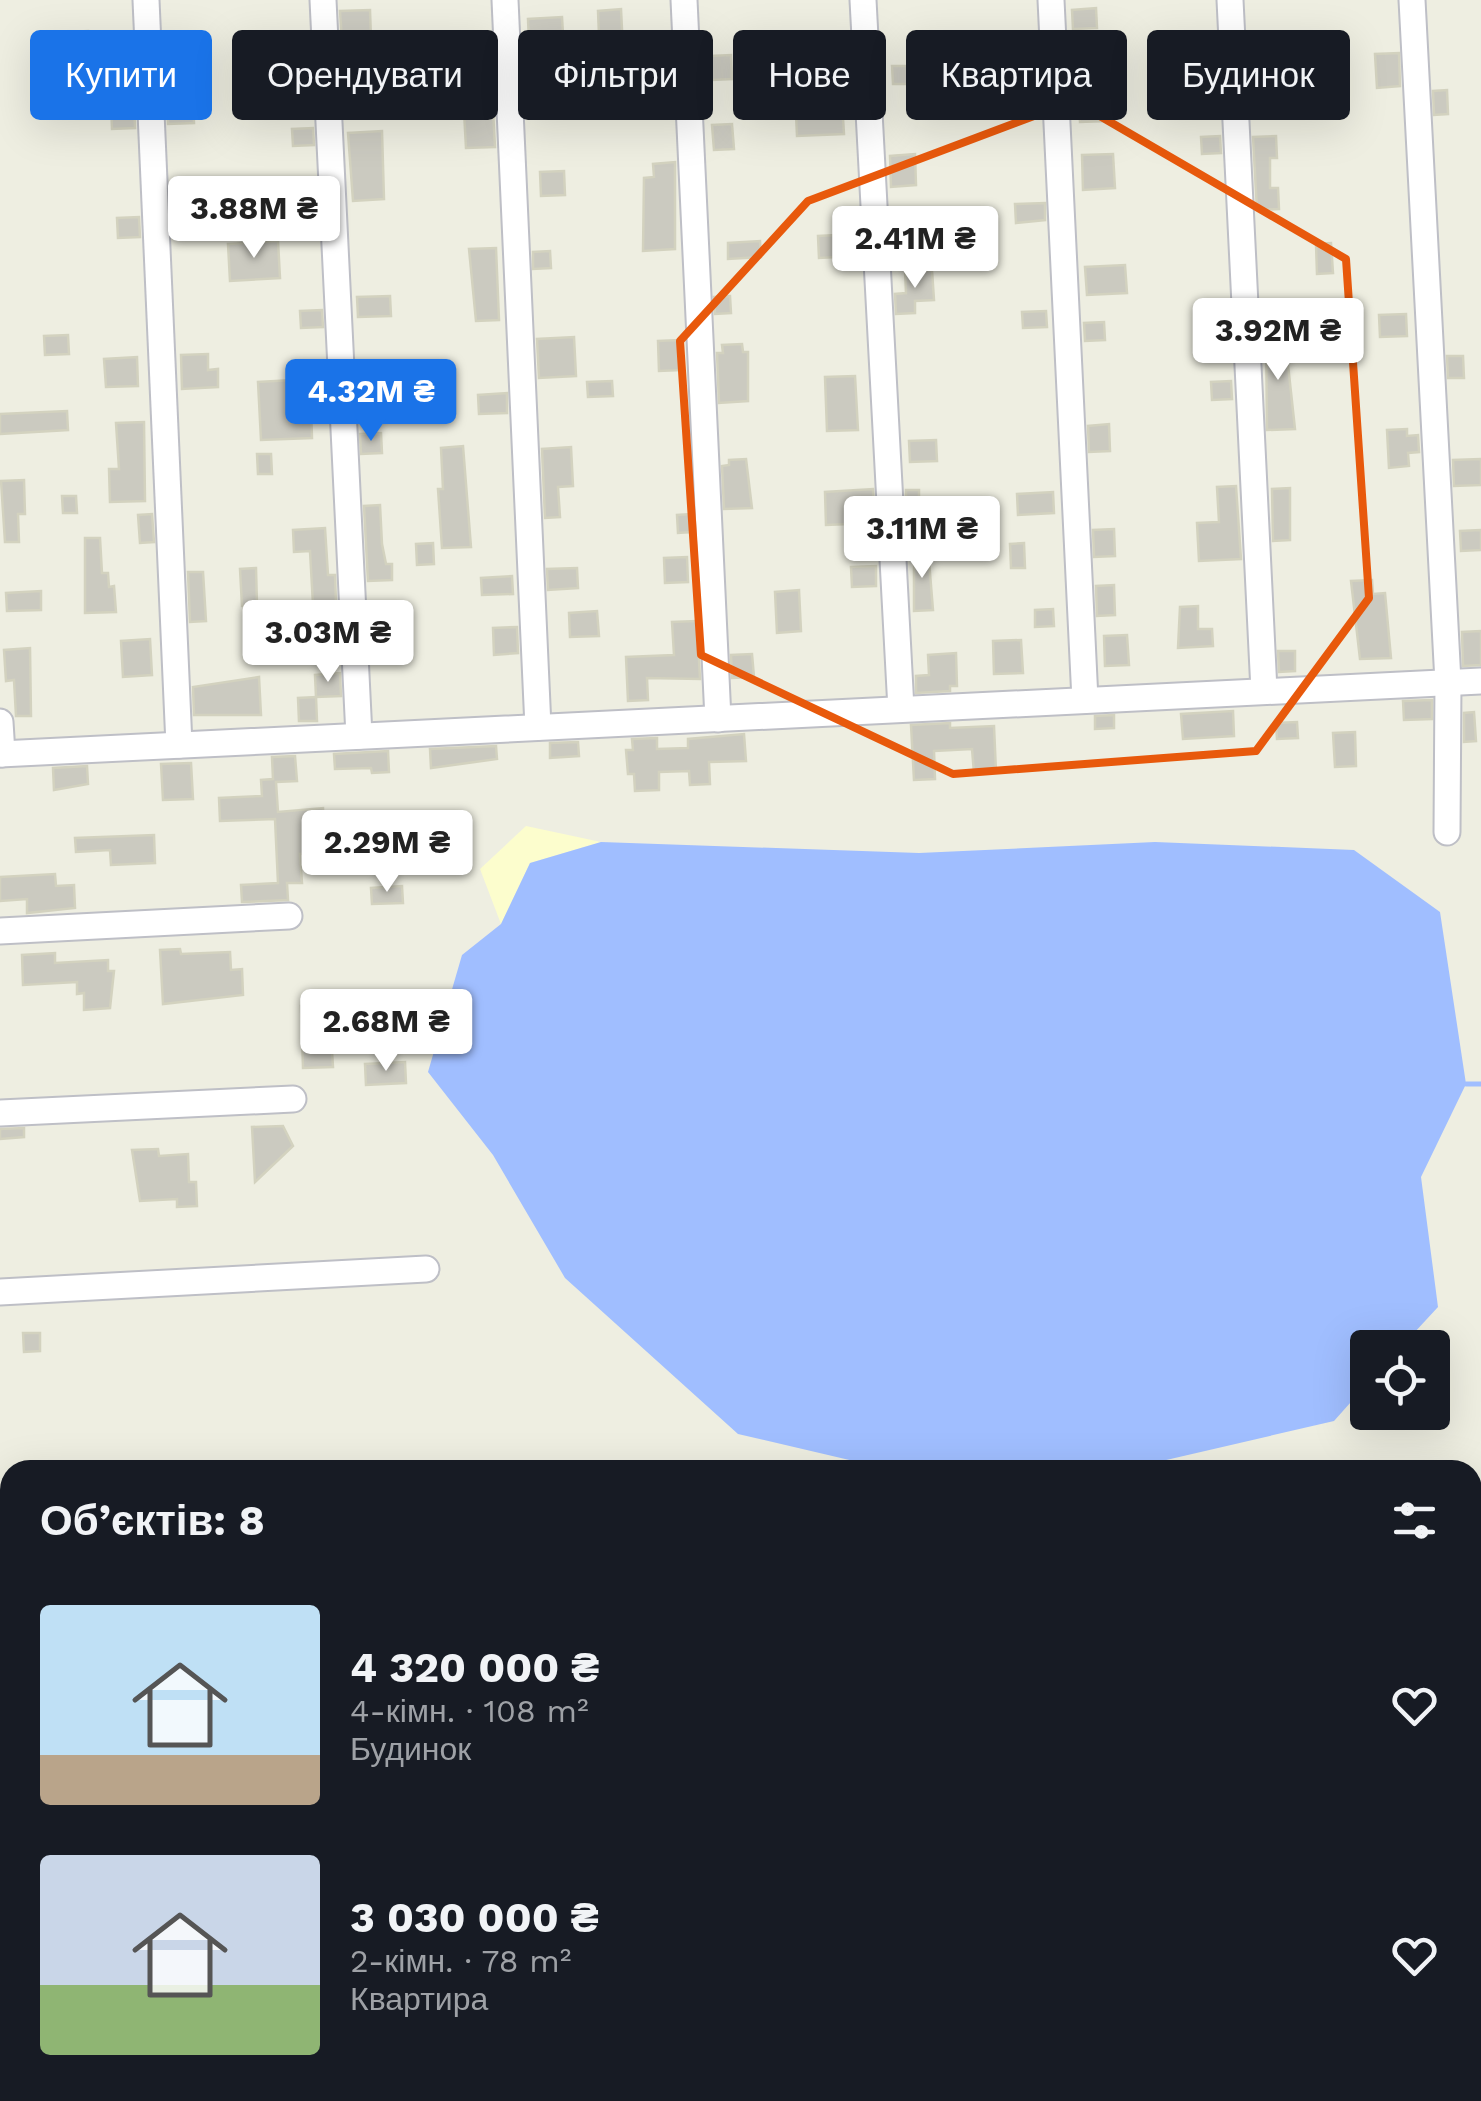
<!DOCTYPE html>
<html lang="uk">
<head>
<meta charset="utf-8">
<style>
  :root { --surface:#171b24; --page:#20242c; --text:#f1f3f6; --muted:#9ea1a6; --accent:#1a73e8 }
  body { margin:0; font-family:"Work Sans",sans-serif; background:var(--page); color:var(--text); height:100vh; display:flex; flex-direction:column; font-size:38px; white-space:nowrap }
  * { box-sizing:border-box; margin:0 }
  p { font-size:32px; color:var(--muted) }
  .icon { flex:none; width:55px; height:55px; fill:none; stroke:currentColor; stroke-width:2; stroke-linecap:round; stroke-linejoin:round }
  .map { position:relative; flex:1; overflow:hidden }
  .side { position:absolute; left:0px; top:1460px; width:1482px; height:642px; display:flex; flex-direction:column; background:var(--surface); border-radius:30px 30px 0 0; box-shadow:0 10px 40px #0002 }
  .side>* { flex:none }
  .guide { position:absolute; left:30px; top:30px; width:1422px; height:90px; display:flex; gap:20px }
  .controls { position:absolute; left:1350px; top:1330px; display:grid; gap:20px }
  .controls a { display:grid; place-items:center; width:100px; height:100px; border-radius:10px; background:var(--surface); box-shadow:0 10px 40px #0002; font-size:50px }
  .price { position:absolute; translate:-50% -85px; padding:0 22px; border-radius:10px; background:#fff; color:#222; font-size:32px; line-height:65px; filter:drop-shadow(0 2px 5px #0008) }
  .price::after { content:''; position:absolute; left:50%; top:60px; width:30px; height:22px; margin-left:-15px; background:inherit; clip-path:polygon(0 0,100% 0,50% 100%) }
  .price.selected { background:var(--accent); color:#fff }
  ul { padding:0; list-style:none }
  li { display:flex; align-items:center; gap:30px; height:250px; padding:0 40px }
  li span { display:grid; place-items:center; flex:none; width:280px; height:200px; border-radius:10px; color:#555 }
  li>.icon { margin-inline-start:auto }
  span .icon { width:120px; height:120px; fill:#fffc; stroke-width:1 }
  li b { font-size:42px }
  h2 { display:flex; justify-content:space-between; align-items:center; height:120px; padding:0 40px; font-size:42px }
  .chip { padding:0 35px; border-radius:10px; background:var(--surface); box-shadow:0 10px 40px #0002; font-size:35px; line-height:90px }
  .chip.selected { background:var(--accent); color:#fff }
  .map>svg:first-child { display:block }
  .green { fill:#bbe8c6 }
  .sand { fill:#fcfdcd }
  .water { fill:#a0beff }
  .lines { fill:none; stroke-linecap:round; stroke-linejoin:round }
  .stream { stroke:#a0beff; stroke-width:5 }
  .building { fill:#cbcac0; stroke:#d3d2bf; stroke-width:2.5 }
  .minor-casing { stroke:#bebfc6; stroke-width:29 }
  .minor { stroke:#fff; stroke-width:25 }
  .marked { fill:none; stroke:#e8590c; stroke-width:8; stroke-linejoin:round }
</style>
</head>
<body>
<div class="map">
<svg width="1481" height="2101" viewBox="0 0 1481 2101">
  <rect width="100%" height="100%" fill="#eeeee1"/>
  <polygon class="green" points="10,1835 10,2092 1455,2093 1441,2101 0,2101 0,1836"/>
  <polygon class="sand" points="526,826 601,842 530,863 501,924 480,869"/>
  <g class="water">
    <polygon points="601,842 919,853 1155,842 1354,850 1440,912 1466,1084 1421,1177 1438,1307 1401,1347 1368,1348 1367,1384 1334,1421 1123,1470 892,1470 738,1434 565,1278 493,1155 428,1072 462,955 501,924 530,863"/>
    <polygon points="10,1571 10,1800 0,1797 0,1572"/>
  </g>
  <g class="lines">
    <polyline class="stream" points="1466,1084 1481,1084"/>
  </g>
  <g class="building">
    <polygon points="1096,8 1097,28 1073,29 1072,10"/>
    <polygon points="621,9 623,50 615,51 618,107 602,107 598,11"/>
    <polygon points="370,10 371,39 342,41 340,11"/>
    <polygon points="562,17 566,85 531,86 528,19"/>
    <polygon points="88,31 89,53 67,54 66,32"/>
    <polygon points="1023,44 1037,44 1038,75 1025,76"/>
    <polygon points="190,48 190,63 167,64 166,49"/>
    <polygon points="1399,53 1400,86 1377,88 1375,54"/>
    <polygon points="731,55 732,79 712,80 710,56"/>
    <polygon points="1207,56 1207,73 1188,74 1187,57"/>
    <polygon points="892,66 909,66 910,84 893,84"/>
    <polygon points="310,71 311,88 294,89 294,72"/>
    <polygon points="491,73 495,147 466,148 462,74"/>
    <polygon points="1253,78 1269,78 1271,106 1254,107"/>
    <polygon points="1105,83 1107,121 1080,122 1078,84"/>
    <polygon points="363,85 364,100 347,101 346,86"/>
    <polygon points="1218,86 1219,108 1200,109 1199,87"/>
    <polygon points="818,90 818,103 842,102 844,134 797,136 795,91"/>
    <polygon points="1447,90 1448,114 1434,115 1433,91"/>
    <polygon points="962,93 963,111 943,112 942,94"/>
    <polygon points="193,101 194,123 168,124 167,102"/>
    <polygon points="134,102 135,128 112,129 111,103"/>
    <polygon points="732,124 734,149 714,150 712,125"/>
    <polygon points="313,128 314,145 293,146 292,129"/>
    <polygon points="382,131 384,199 353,201 348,133"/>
    <polygon points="1220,136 1221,153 1202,154 1201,137"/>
    <polygon points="1276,136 1277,158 1270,158 1270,188 1278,188 1279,209 1257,210 1253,137"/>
    <polygon points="915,154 916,185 891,187 890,156"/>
    <polygon points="1113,154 1115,188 1083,190 1082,155"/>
    <polygon points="675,162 675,249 643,251 644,178 654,177 653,164"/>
    <polygon points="564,171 565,195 541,196 540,172"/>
    <polygon points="1045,203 1045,220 1016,223 1015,204"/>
    <polygon points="185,213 203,213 204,236 173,238 172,223 186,222"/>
    <polygon points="139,217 140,237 118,238 117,218"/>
    <polygon points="856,234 857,256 819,258 818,236"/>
    <polygon points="278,241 280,278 230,281 228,244"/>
    <polygon points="760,241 761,257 728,259 728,243"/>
    <polygon points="1331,243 1333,273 1317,274 1316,244"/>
    <polygon points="496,248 499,320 476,321 469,249"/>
    <polygon points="550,251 551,268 533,269 533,252"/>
    <polygon points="1125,265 1127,293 1087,295 1085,267"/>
    <polygon points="932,270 934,300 915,301 915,313 896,314 895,294 906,293 905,271"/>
    <polygon points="390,296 391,316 358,317 357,297"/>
    <polygon points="730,296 731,313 715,314 714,297"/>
    <polygon points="1223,304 1225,341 1200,342 1203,305"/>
    <polygon points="322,310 323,327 301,328 300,311"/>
    <polygon points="1046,311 1047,327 1023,328 1022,312"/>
    <polygon points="1406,314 1407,336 1380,337 1379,315"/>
    <polygon points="1104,322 1105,340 1085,341 1084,323"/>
    <polygon points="1284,328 1295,429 1267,430 1266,329"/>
    <polygon points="68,335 69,354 45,355 44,336"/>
    <polygon points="574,337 576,376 539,378 537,339"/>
    <polygon points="680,340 681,370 659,371 658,341"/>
    <polygon points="742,344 743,352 748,352 748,401 719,403 717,353 723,353 722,345"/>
    <polygon points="208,354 208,370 218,369 218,387 182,389 181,355"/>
    <polygon points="1447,356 1463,356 1464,378 1448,378"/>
    <polygon points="137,357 138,386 106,387 104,359"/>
    <polygon points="855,376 858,430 827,431 825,377"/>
    <polygon points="292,380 294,408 311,407 312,438 261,440 258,382"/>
    <polygon points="612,381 613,396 588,397 587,382"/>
    <polygon points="1231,381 1232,399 1212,400 1211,382"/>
    <polygon points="507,393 507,413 479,414 478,395"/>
    <polygon points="67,411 68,430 0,434 0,414"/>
    <polygon points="144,422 145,501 110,502 109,469 119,469 116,423"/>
    <polygon points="1109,424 1110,451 1089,452 1088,426"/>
    <polygon points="1407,429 1407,436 1418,435 1419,452 1408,453 1409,466 1389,468 1387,430"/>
    <polygon points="381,433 382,453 361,454 360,434"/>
    <polygon points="936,440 937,461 910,462 909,441"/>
    <polygon points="463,446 471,547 442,548 438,489 443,489 441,448"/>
    <polygon points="571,447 573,486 558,487 560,517 545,518 542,449"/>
    <polygon points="257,454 271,454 272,474 258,474"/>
    <polygon points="746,459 752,508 724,509 722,466 729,465 729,460"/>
    <polygon points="1481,459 1481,485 1454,486 1453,460"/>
    <polygon points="24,480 25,514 18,514 19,542 5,542 1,481"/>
    <polygon points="1236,486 1241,559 1199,561 1197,523 1219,522 1217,487"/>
    <polygon points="1290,488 1290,540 1273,541 1272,489"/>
    <polygon points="873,489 875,523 826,525 825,492"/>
    <rect x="906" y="490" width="13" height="15"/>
    <polygon points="1053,492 1054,513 1018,515 1017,494"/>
    <polygon points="62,496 76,496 77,513 63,513"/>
    <polygon points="380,505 382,544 386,564 392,564 392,580 368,581 364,506"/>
    <polygon points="152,514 154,542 140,543 138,515"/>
    <polygon points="691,514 692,532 678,533 677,515"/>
    <polygon points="325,528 328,575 335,575 336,603 313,605 310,551 294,552 293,530"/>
    <polygon points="1114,529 1115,556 1094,557 1093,530"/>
    <polygon points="1481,530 1481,550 1461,551 1460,531"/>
    <polygon points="85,538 100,538 102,573 108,573 109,587 114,586 116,612 85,613"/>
    <polygon points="433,543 434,564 417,565 416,544"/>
    <polygon points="1024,543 1025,568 1011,568 1010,544"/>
    <polygon points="928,548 933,610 914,611 914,549"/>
    <polygon points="687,557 688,582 665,583 664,558"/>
    <polygon points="876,566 876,586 852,587 851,567"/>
    <polygon points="256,568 257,605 242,606 240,569"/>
    <polygon points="577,568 578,588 548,590 547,569"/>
    <polygon points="188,572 203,572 206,621 190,622"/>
    <polygon points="512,576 513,594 482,595 481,578"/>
    <polygon points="1372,580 1373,594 1385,593 1391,658 1360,659 1351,581"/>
    <polygon points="1114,585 1115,615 1097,616 1096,586"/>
    <polygon points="799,590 801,631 777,633 775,592"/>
    <polygon points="41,591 41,610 7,611 6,593"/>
    <polygon points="1198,606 1198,629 1212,629 1213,646 1178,648 1180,607"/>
    <polygon points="1053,609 1054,626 1035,627 1035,610"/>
    <polygon points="597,611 599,636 570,637 569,613"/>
    <polygon points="697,621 700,679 647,678 648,700 628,701 626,657 674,655 672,622"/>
    <polygon points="517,627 518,653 494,655 493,628"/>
    <polygon points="1481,631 1481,665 1463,666 1462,632"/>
    <polygon points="1127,635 1129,665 1105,666 1104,636"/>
    <polygon points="150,639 152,675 123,677 121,641"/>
    <polygon points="408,640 409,657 388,658 387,641"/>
    <polygon points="1021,640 1023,673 994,674 993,641"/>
    <polygon points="30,648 31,716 16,716 14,680 6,681 4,650"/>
    <polygon points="1278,651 1295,651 1295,671 1279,672"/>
    <polygon points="956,653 957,686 950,686 950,691 916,693 916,676 929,675 928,655"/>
    <polygon points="752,654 754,677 732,678 731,655"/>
    <polygon points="340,673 341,696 316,697 315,675"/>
    <polygon points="259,677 261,715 194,715 193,687"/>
    <polygon points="316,697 317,721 299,721 298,698"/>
    <polygon points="1432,700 1432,719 1404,720 1403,701"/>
    <polygon points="1233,711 1234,736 1183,739 1181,714"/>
    <polygon points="1474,712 1476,741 1464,742 1464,713"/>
    <polygon points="1114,715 1114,728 1095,729 1095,716"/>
    <polygon points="1297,722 1298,738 1277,739 1276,723"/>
    <polygon points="950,723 950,728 994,726 996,772 974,773 972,749 934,751 935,779 914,780 911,725"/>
    <polygon points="1355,732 1356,766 1335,767 1333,733"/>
    <polygon points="744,734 746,761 709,762 710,784 690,785 689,771 659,772 659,790 635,791 634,774 628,774 626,750 633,750 632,739 657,738 657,749 688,748 688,739"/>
    <polygon points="578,742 579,756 550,758 550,743"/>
    <polygon points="496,746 497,759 431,768 430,749"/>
    <polygon points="388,751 389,772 372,773 371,768 335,769 334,754"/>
    <polygon points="295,756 297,781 276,782 278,812 323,808 324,832 336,831 337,852 300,854 302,883 287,883 288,900 242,902 241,885 278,883 275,819 220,821 219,798 262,796 261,780 273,779 272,757"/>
    <polygon points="191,763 193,799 163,800 161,764"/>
    <polygon points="87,766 88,784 54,790 53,768"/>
    <polygon points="154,835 155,863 111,865 110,850 76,852 75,838"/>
    <polygon points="55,874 56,886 74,885 75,908 27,913 27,899 0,901 0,877"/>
    <polygon points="402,886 403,903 372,904 371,888"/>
    <polygon points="180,949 181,954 230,952 231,970 242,969 243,995 163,1004 160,950"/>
    <polygon points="55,953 55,963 108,960 108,971 114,971 110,1008 84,1010 84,993 77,994 77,982 23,985 22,955"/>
    <polygon points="346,1004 347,1034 331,1035 333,1067 303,1068 301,1006"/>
    <polygon points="405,1062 406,1083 366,1085 365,1064"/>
    <polygon points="283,1126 293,1146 255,1182 252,1127"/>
    <polygon points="24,1128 24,1137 0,1139 0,1129"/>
    <polygon points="158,1149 159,1156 188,1154 189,1182 196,1182 197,1206 177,1207 177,1199 140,1201 132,1150"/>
    <polygon points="23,1333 40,1333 40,1351 24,1352"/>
  </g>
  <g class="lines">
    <g class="minor-casing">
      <g id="minor">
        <polyline points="146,0 179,745"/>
        <polyline points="323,0 359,736"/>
        <polyline points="505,0 538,727"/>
        <polyline points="684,0 718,719"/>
        <polyline points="863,0 901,709"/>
        <polyline points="1051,0 1085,700"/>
        <polyline points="1230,0 1264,691"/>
        <polyline points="1412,0 1448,682 1447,832"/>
        <polyline points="0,722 2,754"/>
        <polyline points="0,754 1481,681"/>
        <polyline points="0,931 289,916"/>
        <polyline points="0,1113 293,1099"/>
        <polyline points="0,1292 426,1269"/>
        <polyline points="1472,1930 1481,1931"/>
      </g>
    </g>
    <use href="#minor" class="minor"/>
  </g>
  <path class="marked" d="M1074,101L1346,259L1369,598L1256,751L953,774L701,655L680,341L808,201Z"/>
</svg>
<div class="controls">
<a><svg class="icon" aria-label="locate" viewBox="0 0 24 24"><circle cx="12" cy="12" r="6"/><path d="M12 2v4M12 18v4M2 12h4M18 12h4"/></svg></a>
</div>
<b class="price" style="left:254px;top:261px">3.88M ₴</b>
<b class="price" style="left:915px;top:291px">2.41M ₴</b>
<b class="price" style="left:1278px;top:383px">3.92M ₴</b>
<b class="price selected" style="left:371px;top:444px">4.32M ₴</b>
<b class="price" style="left:922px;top:581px">3.11M ₴</b>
<b class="price" style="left:328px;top:685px">3.03M ₴</b>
<b class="price" style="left:387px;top:895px">2.29M ₴</b>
<b class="price" style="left:386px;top:1074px">2.68M ₴</b>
<div class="guide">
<a class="chip selected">Купити</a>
<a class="chip">Орендувати</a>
<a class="chip">Фільтри</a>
<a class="chip">Нове</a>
<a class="chip">Квартира</a>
<a class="chip">Будинок</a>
</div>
<section class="side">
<h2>Об’єктів: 8<svg class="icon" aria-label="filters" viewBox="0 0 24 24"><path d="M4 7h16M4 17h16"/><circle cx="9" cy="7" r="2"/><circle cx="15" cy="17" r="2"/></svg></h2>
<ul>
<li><span style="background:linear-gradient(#bfe0f5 75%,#b9a48a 0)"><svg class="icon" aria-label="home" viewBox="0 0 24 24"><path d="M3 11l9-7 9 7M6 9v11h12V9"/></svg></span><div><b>4 320 000 ₴</b><p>4-кімн. · 108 m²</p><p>Будинок</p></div><svg class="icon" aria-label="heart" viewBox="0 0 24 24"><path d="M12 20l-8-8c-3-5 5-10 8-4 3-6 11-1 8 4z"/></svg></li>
<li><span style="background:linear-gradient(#c9d6e8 65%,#8fb573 0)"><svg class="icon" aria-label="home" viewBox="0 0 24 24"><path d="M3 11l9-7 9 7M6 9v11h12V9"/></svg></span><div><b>3 030 000 ₴</b><p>2-кімн. · 78 m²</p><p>Квартира</p></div><svg class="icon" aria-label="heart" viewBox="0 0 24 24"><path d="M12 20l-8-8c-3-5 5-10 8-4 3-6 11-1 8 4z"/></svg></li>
</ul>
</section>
</div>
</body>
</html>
